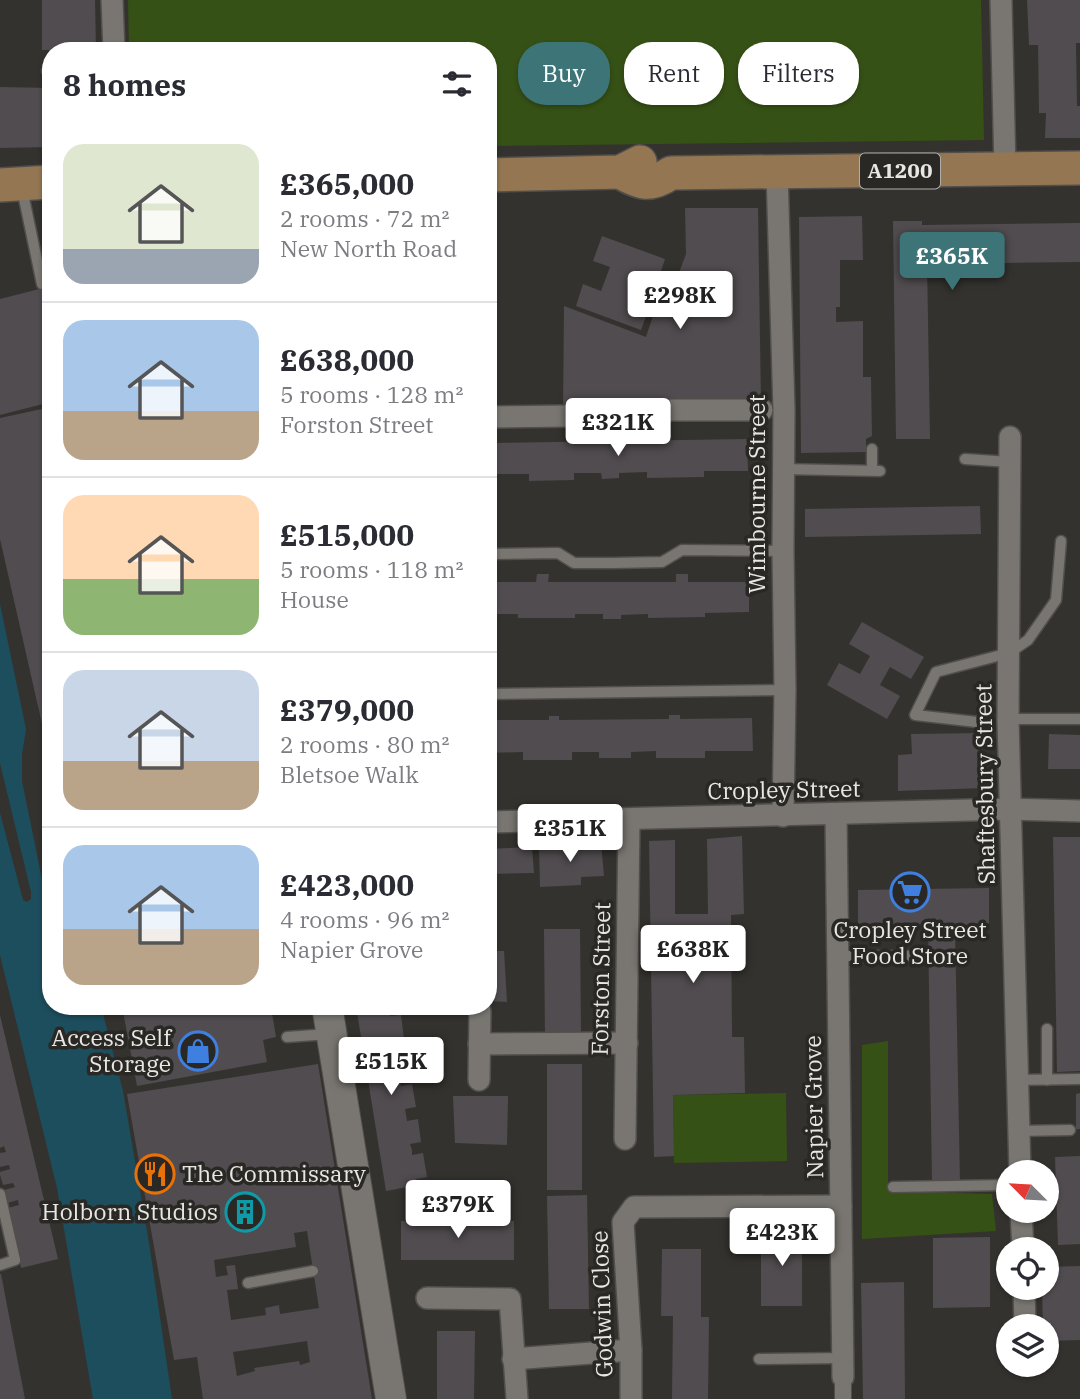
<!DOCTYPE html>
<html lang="en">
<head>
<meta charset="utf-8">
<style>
  :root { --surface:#fff; --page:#f7f7f7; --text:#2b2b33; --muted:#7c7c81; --line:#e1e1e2; --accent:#3d7477 }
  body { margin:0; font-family:"IBM Plex Serif",serif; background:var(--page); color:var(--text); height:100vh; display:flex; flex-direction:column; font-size:26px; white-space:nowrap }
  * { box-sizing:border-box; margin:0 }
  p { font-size:23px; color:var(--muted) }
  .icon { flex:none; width:38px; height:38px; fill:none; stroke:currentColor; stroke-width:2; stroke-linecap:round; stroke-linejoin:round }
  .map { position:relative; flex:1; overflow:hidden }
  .details { position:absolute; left:42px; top:42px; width:455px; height:973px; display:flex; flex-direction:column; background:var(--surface); border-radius:28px; box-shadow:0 2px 5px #0004 }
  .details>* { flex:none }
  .guide { position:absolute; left:518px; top:42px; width:457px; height:63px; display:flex; gap:14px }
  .needle { width:46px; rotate:294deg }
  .buttons { position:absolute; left:996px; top:1160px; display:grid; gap:14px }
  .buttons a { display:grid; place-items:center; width:63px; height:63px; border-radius:50%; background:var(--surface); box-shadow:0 2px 5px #0004; font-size:35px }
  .price { position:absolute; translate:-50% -60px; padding:0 16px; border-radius:7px; background:#fff; color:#222; font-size:23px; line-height:46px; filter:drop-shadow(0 2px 4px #0008) }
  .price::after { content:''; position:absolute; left:50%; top:42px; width:21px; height:16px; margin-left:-10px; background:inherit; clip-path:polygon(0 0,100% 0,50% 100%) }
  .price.active { background:var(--accent); color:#fff }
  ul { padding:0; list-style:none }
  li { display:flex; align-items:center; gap:21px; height:175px; padding:0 21px }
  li+li { border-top:2px solid var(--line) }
  li span { display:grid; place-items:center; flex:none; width:196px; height:140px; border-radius:21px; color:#555 }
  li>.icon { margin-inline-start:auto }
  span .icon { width:84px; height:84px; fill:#fffc; stroke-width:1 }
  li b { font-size:30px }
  h2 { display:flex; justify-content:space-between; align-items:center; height:84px; padding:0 21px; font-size:30px }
  .tag { padding:0 24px; border-radius:28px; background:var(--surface); box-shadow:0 2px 5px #0004; font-size:24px; line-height:63px }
  .tag.active { background:var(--accent); color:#fff }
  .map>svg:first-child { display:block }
  .green { fill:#365115 }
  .water { fill:#1d4e5d }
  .building { fill:#514c4f; fill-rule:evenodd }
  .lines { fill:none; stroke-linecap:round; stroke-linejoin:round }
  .service-casing { stroke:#514f4c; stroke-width:13 }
  .pedestrian-casing { stroke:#514f4c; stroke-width:18 }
  .minor-casing { stroke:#514f4c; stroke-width:24 }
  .secondary-casing { stroke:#514f4c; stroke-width:32 }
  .primary-casing { stroke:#514f4c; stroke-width:36 }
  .service { stroke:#797671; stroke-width:10 }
  .pedestrian { stroke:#797671; stroke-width:16 }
  .minor { stroke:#797671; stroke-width:21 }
  .secondary { stroke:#797671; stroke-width:30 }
  .primary { stroke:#947752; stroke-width:33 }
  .labels { text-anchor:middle; stroke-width:7; stroke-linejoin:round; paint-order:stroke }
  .shield { fill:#2a2824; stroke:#afaeaa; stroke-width:2 }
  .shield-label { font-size:21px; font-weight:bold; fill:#e8e7e4 }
  .street-label { font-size:23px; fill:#e8e7e4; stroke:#2a2824 }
  .poi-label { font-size:23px; fill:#e8e7e4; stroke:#2a2824; text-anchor:end }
</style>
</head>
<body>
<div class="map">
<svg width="1080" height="1399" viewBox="0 0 1080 1399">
  <rect width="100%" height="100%" fill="#34322e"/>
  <g class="green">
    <polygon points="128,0 981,0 984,140 488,146 488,51 129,51"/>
    <polygon points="888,1041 888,1191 992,1194 996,1231 862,1239 862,1045"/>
    <polygon points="786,1093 787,1161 674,1163 673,1095"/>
  </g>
  <polygon class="water" points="0,604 26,729 22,755 22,781 44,889 51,902 51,1006 101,1006 123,1091 150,1249 172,1399 93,1399 57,1188 0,955 0,813 23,900 27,902 31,899 31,892 0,763"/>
  <g class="building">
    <polygon points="42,0 95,0 96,50 42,50"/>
    <polygon points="1027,0 1080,0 1080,43 1076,43 1077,106 1080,106 1080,138 1045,138 1046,113 1039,113 1038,45 1029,45"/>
    <polygon points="0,87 51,88 51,147 0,148"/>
    <polygon points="685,208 758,208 761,404 563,411 564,306 646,337 657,304 666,307 686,254"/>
    <polygon points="862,216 863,260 840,260 840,307 836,307 836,322 863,321 863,377 871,377 872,436 866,439 866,452 801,453 799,217"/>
    <polygon points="893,221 922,221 922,225 1080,223 1080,262 1004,263 1004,260 927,261 930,439 896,439"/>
    <polygon points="602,236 665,259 657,283 636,276 628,297 650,305 641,330 576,306 583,284 601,291 610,267 593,261"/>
    <polygon points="51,286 51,402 0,415 0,299"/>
    <polygon points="51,407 51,759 50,759 0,539 0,418"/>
    <polygon points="747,439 748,471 704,471 704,477 647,478 647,472 619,473 619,478 602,479 601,473 574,473 574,480 529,481 529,474 488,474 488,443"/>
    <polygon points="980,506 981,534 805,537 805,509"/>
    <polygon points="537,574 549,574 548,582 676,582 676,574 688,574 688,582 749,582 749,612 705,613 705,617 648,618 648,614 621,615 621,619 603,619 603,614 575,614 575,618 518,618 518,614 488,614 488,582 536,582"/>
    <polygon points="862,622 924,657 911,679 890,667 880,685 900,696 887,719 827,685 839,663 860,674 870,656 849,644"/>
    <polygon points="669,715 680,715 680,719 752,718 753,751 705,751 705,758 656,758 656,751 631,752 631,758 599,758 599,752 572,752 572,760 523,760 523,752 488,753 488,720 549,720 549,716 559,716 559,720 669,719"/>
    <polygon points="983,733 984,788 898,791 898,755 912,754 911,734"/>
    <polygon points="1049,734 1080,735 1080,769 1048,769"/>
    <polygon points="742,836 744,914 731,915 732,1037 744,1037 745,1093 673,1095 674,1156 654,1157 649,841 675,840 675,914 708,914 707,839"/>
    <polygon points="1053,837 1080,837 1080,1071 1057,1072"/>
    <polygon points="601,842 604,876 581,877 581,885 540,887 539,846"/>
    <polygon points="532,847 534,873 488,874 488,849"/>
    <polygon points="989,888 989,928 955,929 960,1182 932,1182 928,925 858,926 858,890"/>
    <polygon points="544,929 580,929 581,1036 545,1037"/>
    <polygon points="488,951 504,951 507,1002 488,1001"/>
    <polygon points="122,1006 267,1006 269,1013 272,1013 276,1037 263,1040 267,1062 137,1086"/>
    <polygon points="356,1006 388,1006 390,1016 401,1015 404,1039 393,1040 396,1052 406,1050 410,1074 399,1075 401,1086 412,1084 416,1107 405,1109 407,1121 418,1119 421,1142 410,1144 412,1150 412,1155 423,1153 427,1177 416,1179 418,1185 386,1191"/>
    <polygon points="0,1015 58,1259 21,1268 8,1208 19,1205 18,1200 7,1203 4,1190 15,1187 13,1183 3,1185 0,1175 0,1172 10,1169 9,1165 0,1167 0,1153 6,1152 4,1146 0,1148"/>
    <path d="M318,1064L372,1399H203L197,1357L174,1360L127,1094ZM307,1231L319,1308L280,1314L279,1305L265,1308L266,1315L231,1320L227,1290L238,1289L235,1265L226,1266L228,1275L216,1277L214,1260L296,1247L294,1233ZM307,1341L310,1362L300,1365L299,1361L254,1368L255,1371L237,1376L233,1352Z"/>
    <rect x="547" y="1064" width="35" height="126"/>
    <polygon points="1080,1093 1080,1129 1076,1129 1076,1094"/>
    <polygon points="453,1096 508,1096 507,1145 455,1143"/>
    <polygon points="1080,1156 1080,1244 1058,1245 1055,1157"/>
    <polygon points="587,1195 589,1309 549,1309 547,1196"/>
    <rect x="401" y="1221" width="113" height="39"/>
    <rect x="761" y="1229" width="41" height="77"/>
    <polygon points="990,1237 990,1307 933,1308 933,1238"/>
    <polygon points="662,1249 701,1249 701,1317 709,1317 708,1399 672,1399 673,1316 661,1316"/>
    <polygon points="1080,1266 1080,1340 1046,1341 1046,1326 1043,1326 1042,1288 1046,1288 1046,1267"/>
    <polygon points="0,1274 1,1274 25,1399 0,1399"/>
    <polygon points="904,1282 905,1399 863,1399 861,1283"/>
    <polygon points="437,1331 475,1331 474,1399 437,1399"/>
  </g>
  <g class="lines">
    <g class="service-casing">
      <g id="service">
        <polyline points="47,71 51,71"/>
        <polyline points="22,189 42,284"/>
        <polyline points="965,459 1010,462"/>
        <polyline points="783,469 880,471"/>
        <polyline points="872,470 872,449"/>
        <polyline points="488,554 558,553 574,563 613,563 662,562 682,550 783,551"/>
        <polyline points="488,694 785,690"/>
        <polyline points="1008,719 1080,719"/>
        <polyline points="977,722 915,715 936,672 1009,653 1028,640 1056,600 1061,541"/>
        <polyline points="838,956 914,956"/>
        <polyline points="1047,1029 1047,1080"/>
        <polyline points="287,1037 329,1034"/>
        <polyline points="1017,1080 1080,1079"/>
        <polyline points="1019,1131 1070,1130"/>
        <polyline points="893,1187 1008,1185"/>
        <polyline points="0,1194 15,1260 0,1265"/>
        <polyline points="248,1283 313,1271"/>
        <polyline points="759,1359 843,1358"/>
      </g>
    </g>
    <g class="pedestrian-casing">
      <polyline id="pedestrian" points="843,1377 843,1399"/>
    </g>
    <g class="minor-casing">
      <g id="minor">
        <polyline points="112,0 114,51"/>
        <polyline points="1001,0 1005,169"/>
        <polyline points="777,172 784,410 783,551 785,690 783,816"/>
        <polyline points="488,417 651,415 671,410 762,410"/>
        <polyline points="1010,437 1008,719 1020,1172"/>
        <polyline points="836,815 843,1377"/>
        <polyline points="488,822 1011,809 1080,811"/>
        <polyline points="479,1044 627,1043"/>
        <polyline points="479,1080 480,1011"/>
        <polyline points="625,1139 629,819"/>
        <polyline points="1021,1211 1023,1250"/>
        <polyline points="1024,1288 1025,1326"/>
        <polyline points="427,1298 510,1299 517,1399"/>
        <polyline points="513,1359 631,1350"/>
        <polyline points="631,1399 631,1350 623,1222 634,1207 841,1206"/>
      </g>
    </g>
    <g class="secondary-casing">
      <polyline id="secondary" points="327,1006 391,1399"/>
    </g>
    <g class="primary-casing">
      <g id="primary">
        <path d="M620,172C641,184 650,187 671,173L1080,168"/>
        <polyline points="488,175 620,172 640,162"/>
        <polyline points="0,185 51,182"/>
      </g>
    </g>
    <use href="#service" class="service"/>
    <use href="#pedestrian" class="pedestrian"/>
    <use href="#minor" class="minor"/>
    <use href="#secondary" class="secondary"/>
    <use href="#primary" class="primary"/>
  </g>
  <defs>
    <g id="supermarket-ring" transform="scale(2.0125)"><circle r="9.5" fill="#2a2824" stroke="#3f7fe0" stroke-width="1.5"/><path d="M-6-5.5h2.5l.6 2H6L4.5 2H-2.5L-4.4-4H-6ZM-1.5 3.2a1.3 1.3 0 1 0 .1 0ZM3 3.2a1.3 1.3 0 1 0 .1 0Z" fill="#3f7fe0"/></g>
    <g id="shop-ring" transform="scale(2.0125)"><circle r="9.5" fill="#2a2824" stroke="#3f7fe0" stroke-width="1.5"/><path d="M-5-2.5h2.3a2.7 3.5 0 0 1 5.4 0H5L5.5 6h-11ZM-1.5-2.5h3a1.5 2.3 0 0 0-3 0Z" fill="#3f7fe0"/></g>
    <g id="restaurant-ring" transform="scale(2.0125)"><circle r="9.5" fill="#2a2824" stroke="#e8710a" stroke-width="1.5"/><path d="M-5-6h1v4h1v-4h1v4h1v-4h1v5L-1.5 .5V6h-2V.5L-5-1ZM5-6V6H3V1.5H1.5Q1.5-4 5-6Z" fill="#e8710a"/></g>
    <g id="building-ring" transform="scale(2.0125)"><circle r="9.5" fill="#2a2824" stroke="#0f9aa8" stroke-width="1.5"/><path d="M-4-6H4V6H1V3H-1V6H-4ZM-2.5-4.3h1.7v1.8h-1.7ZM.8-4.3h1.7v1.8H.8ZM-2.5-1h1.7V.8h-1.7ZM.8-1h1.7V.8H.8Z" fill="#0f9aa8"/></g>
  </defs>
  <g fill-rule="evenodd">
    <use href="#supermarket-ring" x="910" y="892"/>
    <use href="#shop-ring" x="198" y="1051"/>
    <use href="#restaurant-ring" x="155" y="1174"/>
    <use href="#building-ring" x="245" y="1212"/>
  </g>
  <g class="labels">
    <rect class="shield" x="860" y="153.5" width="80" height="35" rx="5"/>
    <g class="shield-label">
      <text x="900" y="178">A1200</text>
    </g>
    <g class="street-label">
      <text transform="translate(757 494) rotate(-90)" y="8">Wimbourne Street</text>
      <text transform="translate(985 784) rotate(-91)" y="8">Shaftesbury Street</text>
      <text transform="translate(784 790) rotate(-1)" y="8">Cropley Street</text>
      <text transform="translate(601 979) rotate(-89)" y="8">Forston Street</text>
      <text transform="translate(814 1107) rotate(-91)" y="8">Napier Grove</text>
      <text transform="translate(602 1304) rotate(-92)" y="8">Godwin Close</text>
    </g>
    <g class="poi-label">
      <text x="910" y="938" text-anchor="middle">Cropley Street<tspan x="910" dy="26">Food Store</tspan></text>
      <text x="171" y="1046">Access Self<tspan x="171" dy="26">Storage</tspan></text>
      <text x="182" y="1182" text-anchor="start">The Commissary</text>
      <text x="218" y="1220">Holborn Studios</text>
    </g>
  </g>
</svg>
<div class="buttons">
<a><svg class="needle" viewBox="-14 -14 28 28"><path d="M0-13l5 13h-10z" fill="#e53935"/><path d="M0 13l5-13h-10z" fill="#7c7c81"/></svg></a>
<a><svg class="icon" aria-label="locate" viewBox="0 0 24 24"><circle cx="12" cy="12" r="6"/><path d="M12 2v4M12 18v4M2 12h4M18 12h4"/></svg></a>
<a><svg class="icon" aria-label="layers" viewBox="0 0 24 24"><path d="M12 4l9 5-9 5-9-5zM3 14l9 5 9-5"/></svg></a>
</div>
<b class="price active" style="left:952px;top:292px">£365K</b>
<b class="price" style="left:680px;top:331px">£298K</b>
<b class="price" style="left:618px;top:458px">£321K</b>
<b class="price" style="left:570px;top:864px">£351K</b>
<b class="price" style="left:693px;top:985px">£638K</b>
<b class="price" style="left:391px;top:1097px">£515K</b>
<b class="price" style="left:458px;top:1240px">£379K</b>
<b class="price" style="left:782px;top:1268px">£423K</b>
<div class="guide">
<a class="tag active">Buy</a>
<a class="tag">Rent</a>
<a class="tag">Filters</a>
</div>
<section class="details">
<h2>8 homes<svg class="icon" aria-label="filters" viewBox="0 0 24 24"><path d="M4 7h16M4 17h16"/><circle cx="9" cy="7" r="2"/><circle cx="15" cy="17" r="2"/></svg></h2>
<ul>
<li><span style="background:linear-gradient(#dfe7d0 75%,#9aa5b1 0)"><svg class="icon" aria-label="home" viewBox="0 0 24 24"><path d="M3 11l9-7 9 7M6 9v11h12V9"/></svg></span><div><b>£365,000</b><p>2 rooms · 72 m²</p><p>New North Road</p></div></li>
<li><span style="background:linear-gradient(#a9c7e8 65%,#b9a48a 0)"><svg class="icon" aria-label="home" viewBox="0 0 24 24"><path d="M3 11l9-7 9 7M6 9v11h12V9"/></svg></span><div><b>£638,000</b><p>5 rooms · 128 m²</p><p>Forston Street</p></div></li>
<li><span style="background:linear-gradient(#ffd9b3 60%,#8fb573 0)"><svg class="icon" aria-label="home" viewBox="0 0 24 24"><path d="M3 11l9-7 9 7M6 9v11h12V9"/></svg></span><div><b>£515,000</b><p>5 rooms · 118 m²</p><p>House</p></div></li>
<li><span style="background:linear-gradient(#c9d6e8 65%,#b9a48a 0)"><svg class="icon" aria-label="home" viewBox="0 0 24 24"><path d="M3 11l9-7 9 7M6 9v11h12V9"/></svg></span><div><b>£379,000</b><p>2 rooms · 80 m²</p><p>Bletsoe Walk</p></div></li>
<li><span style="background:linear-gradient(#a9c7e8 60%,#b9a48a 0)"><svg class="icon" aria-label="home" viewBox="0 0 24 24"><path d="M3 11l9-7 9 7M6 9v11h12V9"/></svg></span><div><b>£423,000</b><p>4 rooms · 96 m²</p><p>Napier Grove</p></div></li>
</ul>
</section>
</div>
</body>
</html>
